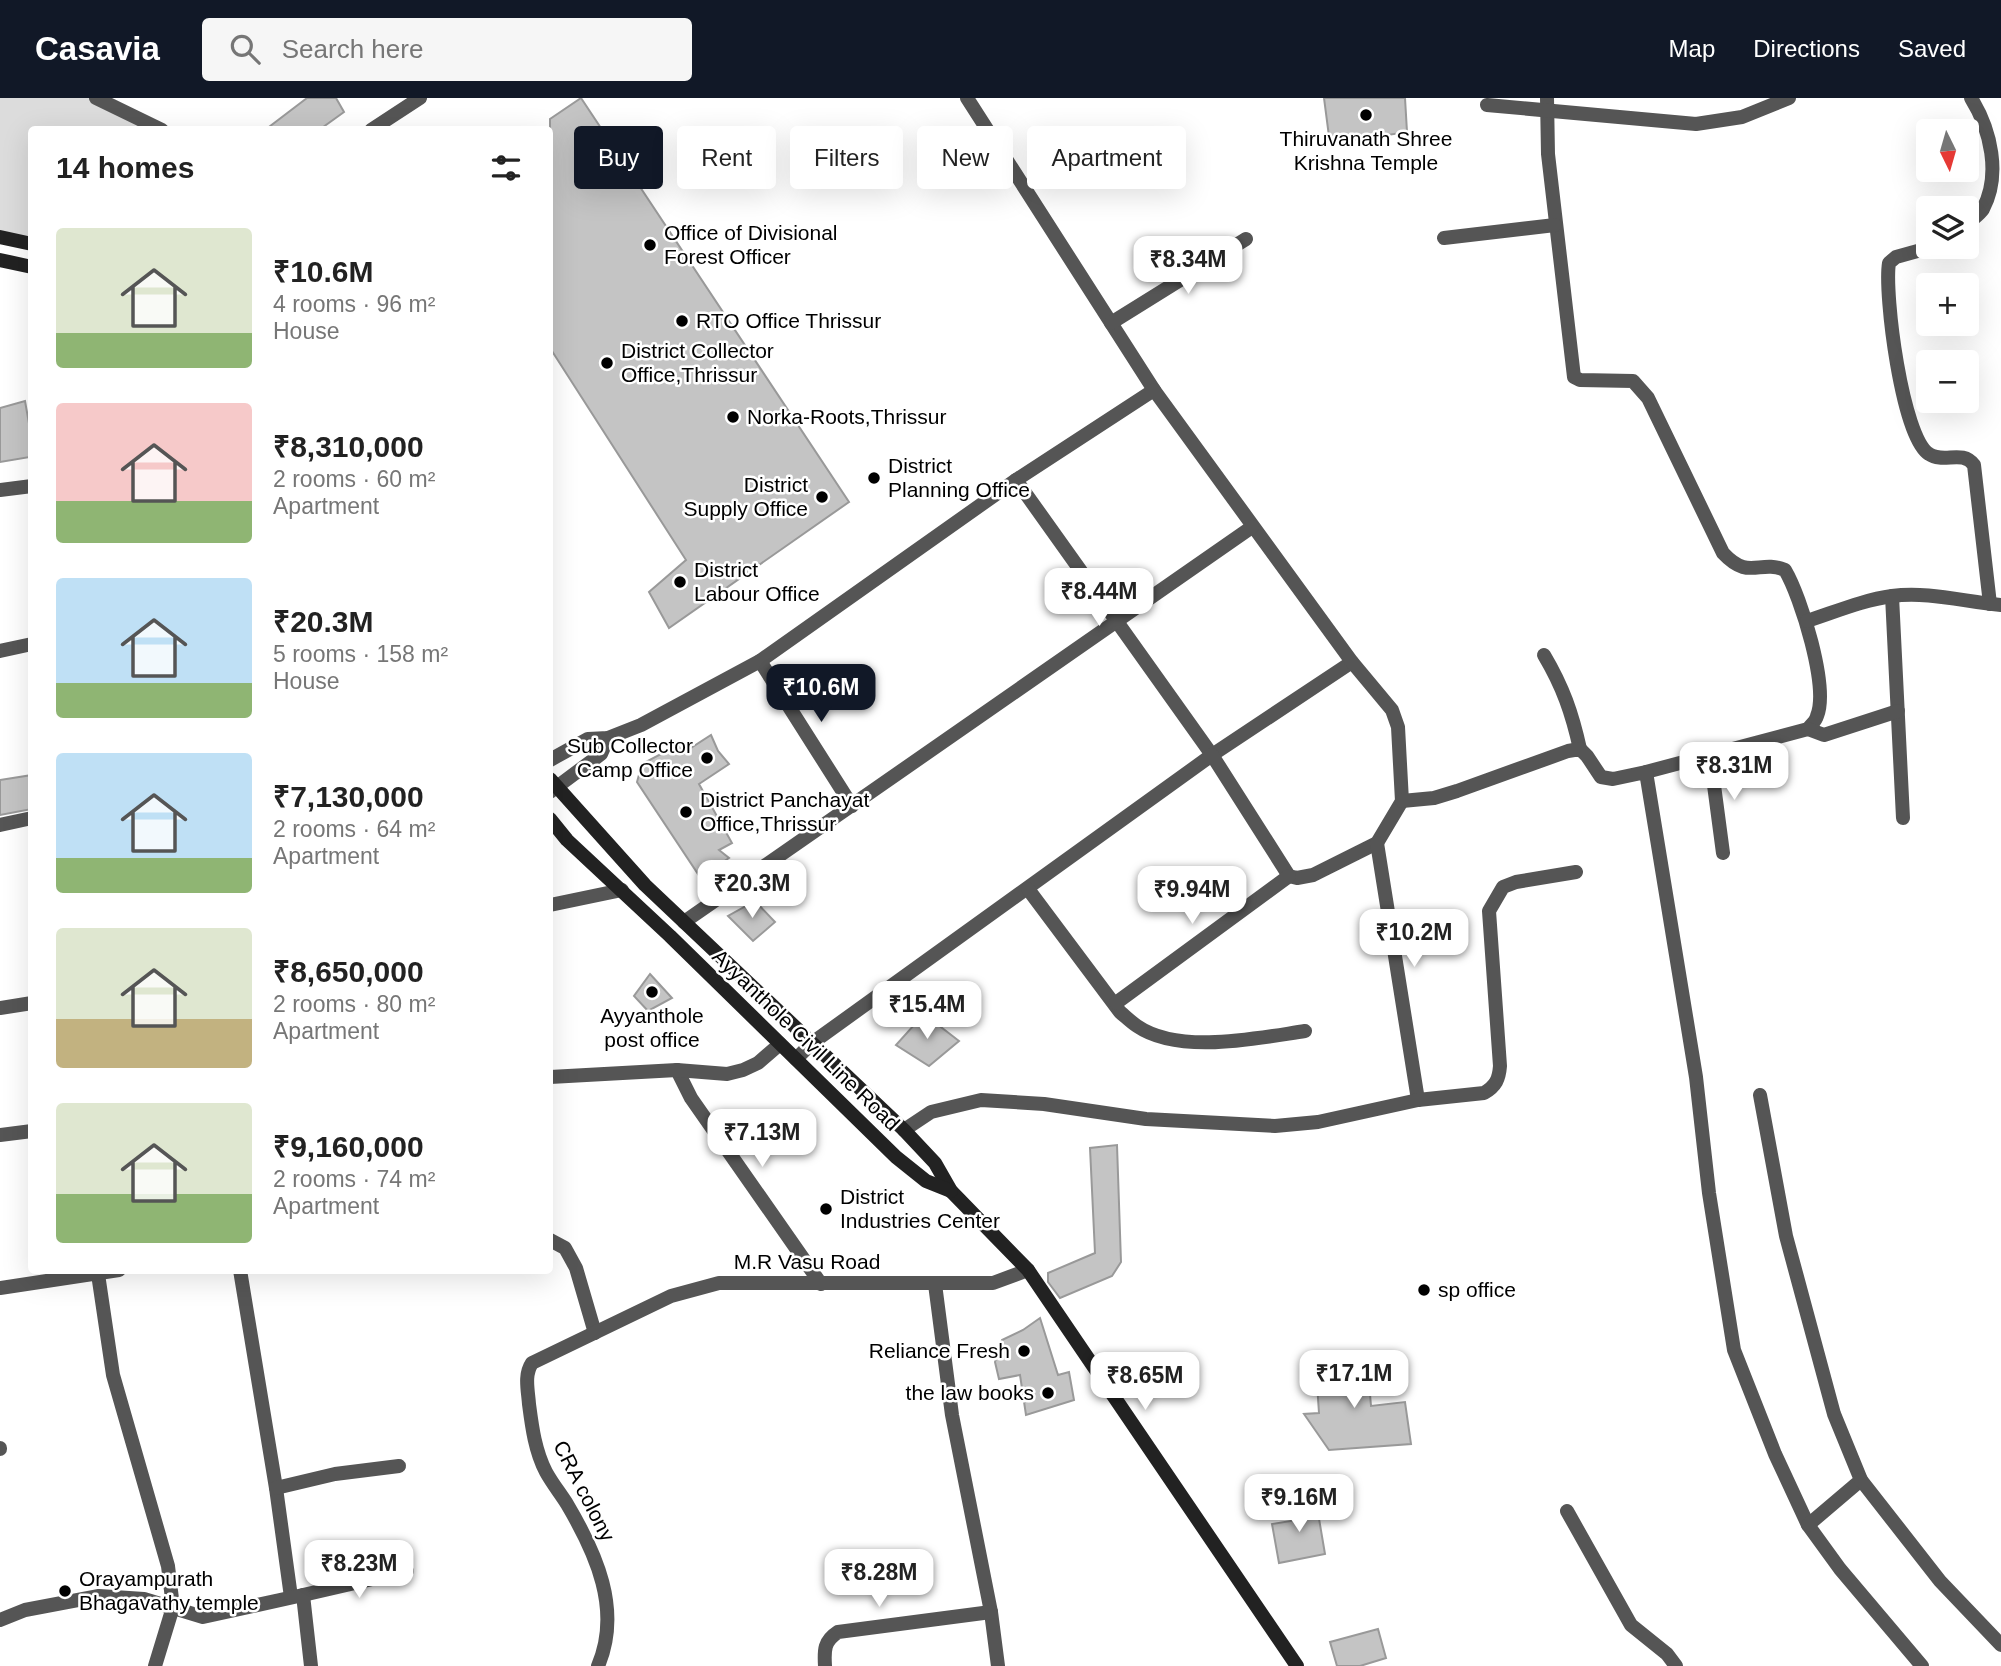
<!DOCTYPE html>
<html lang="en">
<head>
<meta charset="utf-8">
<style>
  :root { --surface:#fff; --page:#f6f6f6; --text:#222; --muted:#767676; --accent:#111827 }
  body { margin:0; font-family:Helvetica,sans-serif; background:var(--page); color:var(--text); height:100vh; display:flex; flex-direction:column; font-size:26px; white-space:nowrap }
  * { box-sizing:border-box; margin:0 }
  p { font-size:23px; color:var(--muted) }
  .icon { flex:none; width:38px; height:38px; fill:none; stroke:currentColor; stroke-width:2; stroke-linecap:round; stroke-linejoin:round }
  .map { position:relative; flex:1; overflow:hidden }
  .details { position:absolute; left:28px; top:28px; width:525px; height:1148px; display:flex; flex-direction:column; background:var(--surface); border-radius:7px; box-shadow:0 7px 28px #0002 }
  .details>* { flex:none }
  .guide { position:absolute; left:574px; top:28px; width:665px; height:63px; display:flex; gap:14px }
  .needle { width:46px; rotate:175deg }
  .tools { position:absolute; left:1916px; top:21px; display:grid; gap:14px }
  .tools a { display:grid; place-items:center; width:63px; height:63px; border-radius:7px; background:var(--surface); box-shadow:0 7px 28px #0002; font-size:35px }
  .price { position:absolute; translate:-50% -60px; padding:0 16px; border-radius:14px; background:#fff; color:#222; font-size:23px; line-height:46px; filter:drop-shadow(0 2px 4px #0008) }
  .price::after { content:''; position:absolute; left:50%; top:42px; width:21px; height:16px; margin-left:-10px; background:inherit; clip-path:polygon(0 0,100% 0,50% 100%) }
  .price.active { background:var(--accent); color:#fff }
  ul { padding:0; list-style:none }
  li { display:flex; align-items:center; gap:21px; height:175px; padding:0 28px }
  li span { display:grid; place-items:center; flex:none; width:196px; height:140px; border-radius:7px; color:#555 }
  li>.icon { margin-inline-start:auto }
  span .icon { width:84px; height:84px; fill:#fffc; stroke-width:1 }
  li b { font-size:30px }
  h2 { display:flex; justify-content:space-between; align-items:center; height:84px; padding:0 28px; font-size:30px }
  .pill { padding:0 24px; border-radius:7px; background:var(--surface); box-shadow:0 7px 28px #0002; font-size:24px; line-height:63px }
  .pill.active { background:var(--accent); color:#fff }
  header { display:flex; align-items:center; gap:42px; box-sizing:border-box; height:98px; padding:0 35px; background:var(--accent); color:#fff }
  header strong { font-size:33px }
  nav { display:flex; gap:38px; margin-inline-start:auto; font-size:24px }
  .search { width:490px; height:63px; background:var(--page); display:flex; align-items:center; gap:18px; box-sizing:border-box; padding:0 24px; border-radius:7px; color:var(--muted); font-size:26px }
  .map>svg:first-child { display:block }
  .green { fill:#dcdcdc }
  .building { fill:#c4c4c4; stroke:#999; stroke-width:2 }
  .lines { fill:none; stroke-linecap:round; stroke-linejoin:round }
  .street { stroke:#555; stroke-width:14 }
  .secondary { stroke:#222; stroke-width:14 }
  .poi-dot { fill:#000; stroke:#fff; stroke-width:2.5 }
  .labels { text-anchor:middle; stroke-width:5; stroke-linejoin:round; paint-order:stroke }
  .poi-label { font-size:21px; fill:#000; stroke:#fff; text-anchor:start }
  .street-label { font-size:21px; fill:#000; stroke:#fff }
</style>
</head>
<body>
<header>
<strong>Casavia</strong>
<div class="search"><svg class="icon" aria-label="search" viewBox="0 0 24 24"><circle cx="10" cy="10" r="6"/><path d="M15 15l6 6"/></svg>Search here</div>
<nav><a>Map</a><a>Directions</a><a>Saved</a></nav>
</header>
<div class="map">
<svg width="2001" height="1568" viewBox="0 0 2001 1568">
  <rect width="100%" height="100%" fill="#fff"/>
  <polygon class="green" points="0,0 94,0 161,31 32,32 31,145 0,138"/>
  <g class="building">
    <polygon points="307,0 336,0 344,14 319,32 265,32"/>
    <polygon points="581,0 849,404 669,530 649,494 686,462 550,250 550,21"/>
    <polygon points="1324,0 1405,0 1407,34 1330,46"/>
    <polygon points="25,303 30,331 30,359 0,364 0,310"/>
    <polygon points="711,637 718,653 729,666 699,686 732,745 719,752 729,760 700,779 637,684 642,666 678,647 683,655"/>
    <polygon points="32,677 32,711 0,717 0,682"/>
    <polygon points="755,803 775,824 753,843 728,818"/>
    <polygon points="650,876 672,900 648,913 634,898"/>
    <polygon points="924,916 959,943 929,968 896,947"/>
    <polygon points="1117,1047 1121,1164 1112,1178 1060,1200 1048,1184 1048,1175 1095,1155 1090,1050"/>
    <polygon points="1040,1220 1058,1277 1069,1274 1074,1302 1026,1317 1020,1277 999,1281 995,1264 1002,1242 1023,1232"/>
    <polygon points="1315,1256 1348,1264 1368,1272 1371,1308 1405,1304 1411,1346 1329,1352 1304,1316 1319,1315"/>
    <polygon points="1316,1403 1325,1456 1279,1465 1272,1426 1291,1423 1288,1408"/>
    <polygon points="1378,1531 1386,1560 1360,1568 1337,1568 1330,1544"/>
  </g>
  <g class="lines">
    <g class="street">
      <polyline points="96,0 162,32"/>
      <polyline points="967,0 1154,292"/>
      <path d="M1547,0L1548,56L1574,279L1580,282L1633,283L1648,300L1723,455C1749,483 1759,461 1785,472C1801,499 1829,589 1817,618C1816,623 1811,627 1808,631L1646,674"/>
      <polyline points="1487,7 1696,26 1742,19 1789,0"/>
      <polyline points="371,32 420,0"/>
      <path d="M1967,126C1972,121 1979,117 1983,111C2001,77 1991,32 1971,0"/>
      <polyline points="1444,140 1555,127"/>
      <path d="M1932,149L1896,159L1889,165C1884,196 1902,339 1929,356C1944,366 1962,351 1974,367L1990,506"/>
      <polyline points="1111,225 1246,141"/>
      <polyline points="1016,382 1212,657 1352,564"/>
      <polyline points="0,392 32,388"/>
      <polyline points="1892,498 1903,720"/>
      <path d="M1807,523C1835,514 1863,502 1892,498C1927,493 1966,504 2001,507"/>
      <polyline points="0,553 32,546"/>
      <path d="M1544,557C1563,589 1572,615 1580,651"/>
      <polyline points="760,563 852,708"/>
      <polyline points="1808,631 1824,637 1898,613"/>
      <polyline points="1710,657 1723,755"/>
      <polyline points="550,662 588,641 608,640 641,627 760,563 1016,382 1154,292 1352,564 1392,612 1398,629 1402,703 1377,745 1313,777 1297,780 1289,778 1212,657 812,945 796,961"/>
      <polyline points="550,694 601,656 608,640"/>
      <polyline points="1402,703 1434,700 1457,693 1568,653 1580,651 1587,658 1601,679 1613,681 1646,674 1696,979 1709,1095 1734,1252 1775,1356 1808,1427 1840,1471 1922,1568"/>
      <polyline points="0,727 32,720"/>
      <polyline points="1377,745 1418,1002"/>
      <path d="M1028,791L1120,914C1126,919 1131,924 1137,928C1179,957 1258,940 1305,933"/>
      <polyline points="550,807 622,792"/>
      <polyline points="684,824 1252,429"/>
      <polyline points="1116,905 1289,778"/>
      <polyline points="0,910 32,905"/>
      <polyline points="677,972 691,1000 821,1186"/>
      <polyline points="550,979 677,972 727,976 743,972 758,965 780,946"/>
      <polyline points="1760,997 1786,1138 1834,1316 1861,1382 1808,1427"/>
      <path d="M904,1032L931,1014L981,1002L1044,1006L1146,1021L1275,1028L1318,1024L1418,1002L1484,995C1496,988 1499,981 1500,968L1489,813L1503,789L1516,784L1576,774"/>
      <polyline points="0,1037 32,1033"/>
      <polyline points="550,1142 565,1150 576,1170 595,1235"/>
      <polyline points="240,1172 276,1390 291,1499"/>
      <polyline points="98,1176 113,1277 168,1468 173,1509 155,1568"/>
      <polyline points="935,1186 952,1317 991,1514 998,1568"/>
      <polyline points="0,1190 119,1172"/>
      <polyline points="0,1350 0,1351"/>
      <polyline points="1861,1382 1940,1483 2001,1547"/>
      <polyline points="276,1390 335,1376 399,1368"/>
      <polyline points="1567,1413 1631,1527 1667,1556 1676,1568"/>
      <polyline points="303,1497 407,1473"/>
      <polyline points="0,1522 25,1512 99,1498 144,1501 203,1519 303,1497 311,1568"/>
      <path d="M598,1568C622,1512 596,1455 567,1406C560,1395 552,1385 546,1374C535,1353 532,1329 529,1306C528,1292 524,1277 532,1265L671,1198L719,1185H993L1028,1172"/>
      <path d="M825,1568C824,1552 824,1543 838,1534L991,1514"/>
    </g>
    <g class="secondary">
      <polyline points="0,139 32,146"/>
      <polyline points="0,162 32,169"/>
      <polyline points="550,681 645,787 904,1032 935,1065 951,1093 1028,1172 1297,1568"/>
      <polyline points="550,721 567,742 670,838 896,1059 926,1083 951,1093"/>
    </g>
  </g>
  <g class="poi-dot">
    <circle cx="1366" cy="17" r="7"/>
    <circle cx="650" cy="147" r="7"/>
    <circle cx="682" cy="223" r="7"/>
    <circle cx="607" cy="265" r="7"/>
    <circle cx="733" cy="319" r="7"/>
    <circle cx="874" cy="380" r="7"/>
    <circle cx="822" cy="399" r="7"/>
    <circle cx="680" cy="484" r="7"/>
    <circle cx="707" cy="660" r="7"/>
    <circle cx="686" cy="714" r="7"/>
    <circle cx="652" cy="894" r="7"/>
    <circle cx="826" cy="1111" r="7"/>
    <circle cx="1424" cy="1192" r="7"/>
    <circle cx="1024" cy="1253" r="7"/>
    <circle cx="1048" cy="1295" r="7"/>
    <circle cx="65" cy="1493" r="7"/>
  </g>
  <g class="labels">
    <g class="poi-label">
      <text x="1366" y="48" text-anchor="middle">Thiruvanath Shree<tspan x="1366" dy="24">Krishna Temple</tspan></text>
      <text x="664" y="142">Office of Divisional<tspan x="664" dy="24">Forest Officer</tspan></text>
      <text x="696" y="230">RTO Office Thrissur</text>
      <text x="621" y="260">District Collector<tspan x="621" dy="24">Office,Thrissur</tspan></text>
      <text x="747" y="326">Norka-Roots,Thrissur</text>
      <text x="888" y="375">District<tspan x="888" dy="24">Planning Office</tspan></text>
      <text x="808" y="394" text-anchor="end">District<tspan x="808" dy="24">Supply Office</tspan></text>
      <text x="694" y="479">District<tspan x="694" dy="24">Labour Office</tspan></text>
      <text x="693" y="655" text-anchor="end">Sub Collector<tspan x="693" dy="24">Camp Office</tspan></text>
      <text x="700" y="709">District Panchayat<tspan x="700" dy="24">Office,Thrissur</tspan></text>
      <text x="652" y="925" text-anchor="middle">Ayyanthole<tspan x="652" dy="24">post office</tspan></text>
      <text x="840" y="1106">District<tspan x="840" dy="24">Industries Center</tspan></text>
      <text x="1438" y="1199">sp office</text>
      <text x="1010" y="1260" text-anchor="end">Reliance Fresh</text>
      <text x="1034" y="1302" text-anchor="end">the law books</text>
      <text x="79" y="1488">Orayampurath<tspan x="79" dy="24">Bhagavathy temple</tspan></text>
    </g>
    <g class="street-label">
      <text transform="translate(806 942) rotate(44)" y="7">Ayyanthole Civil Line Road</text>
      <text x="807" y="1171">M.R Vasu Road</text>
      <text transform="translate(584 1393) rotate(63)" y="7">CRA colony</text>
    </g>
  </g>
</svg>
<div class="tools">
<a><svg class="needle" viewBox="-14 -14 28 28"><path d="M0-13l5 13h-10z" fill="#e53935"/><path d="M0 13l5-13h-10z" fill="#767676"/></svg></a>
<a><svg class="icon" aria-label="layers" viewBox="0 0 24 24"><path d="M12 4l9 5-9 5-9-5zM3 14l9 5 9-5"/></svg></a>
<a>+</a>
<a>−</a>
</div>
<b class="price" style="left:1188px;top:198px">₹8.34M</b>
<b class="price" style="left:1099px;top:530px">₹8.44M</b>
<b class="price active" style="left:821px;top:626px">₹10.6M</b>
<b class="price" style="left:1734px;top:704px">₹8.31M</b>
<b class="price" style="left:752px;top:822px">₹20.3M</b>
<b class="price" style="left:1192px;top:828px">₹9.94M</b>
<b class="price" style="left:1414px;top:871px">₹10.2M</b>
<b class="price" style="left:927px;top:943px">₹15.4M</b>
<b class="price" style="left:762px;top:1071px">₹7.13M</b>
<b class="price" style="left:1354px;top:1312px">₹17.1M</b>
<b class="price" style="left:1145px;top:1314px">₹8.65M</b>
<b class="price" style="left:1299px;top:1436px">₹9.16M</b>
<b class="price" style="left:359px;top:1502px">₹8.23M</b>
<b class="price" style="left:879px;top:1511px">₹8.28M</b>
<div class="guide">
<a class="pill active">Buy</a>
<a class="pill">Rent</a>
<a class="pill">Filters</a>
<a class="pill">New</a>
<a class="pill">Apartment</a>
</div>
<section class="details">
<h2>14 homes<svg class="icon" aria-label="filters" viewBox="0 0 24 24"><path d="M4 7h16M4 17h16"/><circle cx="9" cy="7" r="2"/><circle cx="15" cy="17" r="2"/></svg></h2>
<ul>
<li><span style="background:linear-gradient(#dfe7d0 75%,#8fb573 0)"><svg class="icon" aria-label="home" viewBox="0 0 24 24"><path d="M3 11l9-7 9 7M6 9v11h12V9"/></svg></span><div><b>₹10.6M</b><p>4 rooms · 96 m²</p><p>House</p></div></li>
<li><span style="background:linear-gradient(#f6c9c9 70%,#8fb573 0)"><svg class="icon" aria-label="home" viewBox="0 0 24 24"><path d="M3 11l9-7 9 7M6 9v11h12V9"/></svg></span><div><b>₹8,310,000</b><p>2 rooms · 60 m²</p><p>Apartment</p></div></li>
<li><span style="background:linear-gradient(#bfe0f5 75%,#8fb573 0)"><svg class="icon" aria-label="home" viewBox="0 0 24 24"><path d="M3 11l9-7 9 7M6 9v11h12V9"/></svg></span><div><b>₹20.3M</b><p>5 rooms · 158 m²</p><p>House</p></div></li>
<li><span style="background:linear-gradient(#bfe0f5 75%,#8fb573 0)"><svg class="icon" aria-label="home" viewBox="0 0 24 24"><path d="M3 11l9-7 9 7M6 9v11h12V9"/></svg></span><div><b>₹7,130,000</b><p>2 rooms · 64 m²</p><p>Apartment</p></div></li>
<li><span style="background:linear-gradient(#dfe7d0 65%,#c2b280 0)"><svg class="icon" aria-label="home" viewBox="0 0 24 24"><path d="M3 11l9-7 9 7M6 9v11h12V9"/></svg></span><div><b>₹8,650,000</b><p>2 rooms · 80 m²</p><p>Apartment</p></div></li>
<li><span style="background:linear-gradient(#dfe7d0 65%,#8fb573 0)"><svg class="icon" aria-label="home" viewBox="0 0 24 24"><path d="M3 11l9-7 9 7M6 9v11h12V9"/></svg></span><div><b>₹9,160,000</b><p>2 rooms · 74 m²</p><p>Apartment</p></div></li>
</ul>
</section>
</div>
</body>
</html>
